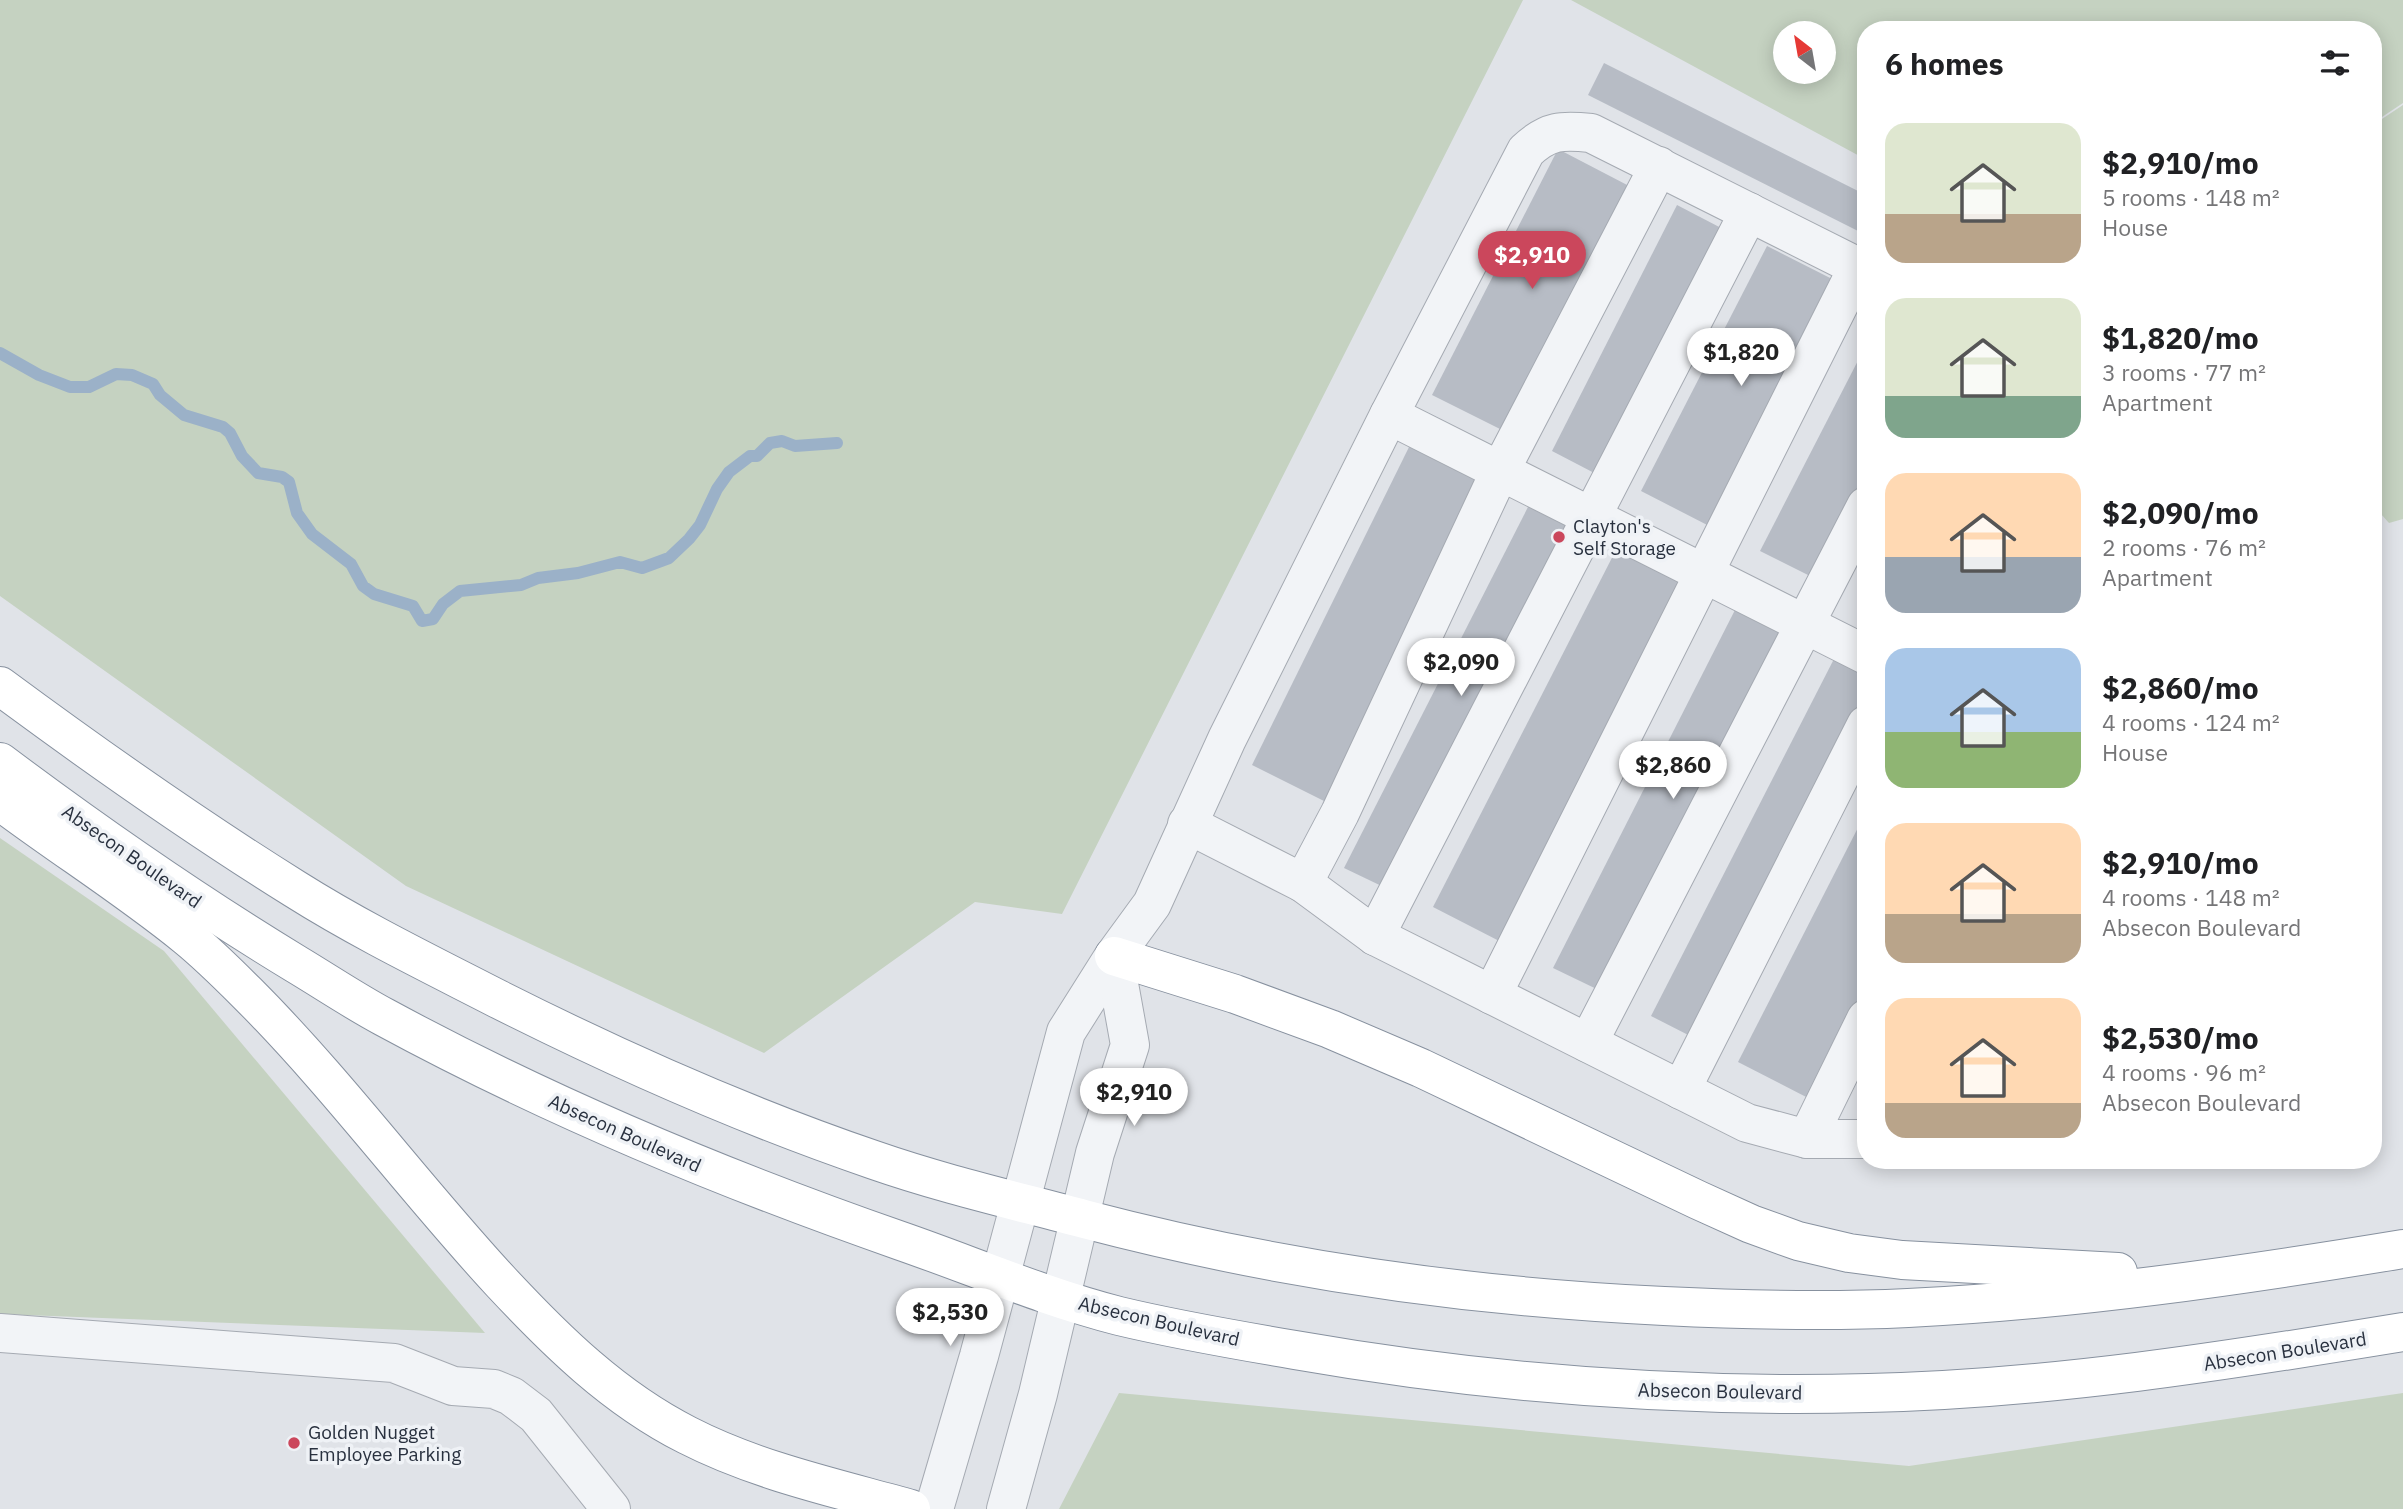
<!DOCTYPE html>
<html lang="en">
<head>
<meta charset="utf-8">
<style>
  :root { --surface:#fff; --page:#f2f2f2; --text:#202124; --muted:#757577; --accent:#cb475c }
  body { margin:0; font-family:"IBM Plex Sans",sans-serif; background:var(--page); color:var(--text); height:100vh; display:flex; flex-direction:column; font-size:26px; white-space:nowrap }
  * { box-sizing:border-box; margin:0 }
  p { font-size:23px; color:var(--muted) }
  .icon { flex:none; width:38px; height:38px; fill:none; stroke:currentColor; stroke-width:2; stroke-linecap:round; stroke-linejoin:round }
  .map { position:relative; flex:1; overflow:hidden }
  .drawer { position:absolute; left:1857px; top:21px; width:525px; height:1148px; display:flex; flex-direction:column; background:var(--surface); border-radius:28px; box-shadow:0 4px 18px #0003 }
  .drawer>* { flex:none }
  .needle { width:46px; rotate:329deg }
  .tools { position:absolute; left:1773px; top:21px; display:grid; gap:14px }
  .tools a { display:grid; place-items:center; width:63px; height:63px; border-radius:50%; background:var(--surface); box-shadow:0 4px 18px #0003; font-size:35px }
  .price { position:absolute; translate:-50% -60px; padding:0 16px; border-radius:24px; background:#fff; color:#222; font-size:23px; line-height:46px; filter:drop-shadow(0 2px 4px #0008) }
  .price::after { content:''; position:absolute; left:50%; top:42px; width:21px; height:16px; margin-left:-10px; background:inherit; clip-path:polygon(0 0,100% 0,50% 100%) }
  .price.active { background:var(--accent); color:#fff }
  ul { padding:0; list-style:none }
  li { display:flex; align-items:center; gap:21px; height:175px; padding:0 28px }
  li span { display:grid; place-items:center; flex:none; width:196px; height:140px; border-radius:21px; color:#555 }
  li>.icon { margin-inline-start:auto }
  span .icon { width:84px; height:84px; fill:#fffc; stroke-width:1 }
  li b { font-size:30px }
  h2 { display:flex; justify-content:space-between; align-items:center; height:84px; padding:0 28px; font-size:30px }
  .map>svg:first-child { display:block }
  .green { fill:#c5d2c1; fill-rule:evenodd }
  .lines { fill:none; stroke-linecap:round; stroke-linejoin:round }
  .stream { stroke:#9bb1c8; stroke-width:12 }
  .building { fill:#b7bcc5 }
  .minor-casing { stroke:#a5aab2; stroke-width:40 }
  .highway-casing { stroke:#87919f; stroke-width:40 }
  .minor { stroke:#f2f4f7; stroke-width:38 }
  .highway { stroke:#fff; stroke-width:38 }
  .poi-dot { fill:#cb475c; stroke:#eff2f6; stroke-width:2.5 }
  .labels { text-anchor:middle; stroke-width:7; stroke-linejoin:round; paint-order:stroke }
  .poi-label { font-size:19px; fill:#29313f; stroke:#eff2f6; text-anchor:start }
  .street-label { font-size:19px; fill:#29313f; stroke:#eff2f6 }
</style>
</head>
<body>
<div class="map">
<svg width="2403" height="1509" viewBox="0 0 2403 1509">
  <rect width="100%" height="100%" fill="#e0e3e8"/>
  <g class="green">
    <polygon points="0,0 1523,0 1062,914 975,902 764,1053 406,886 0,596"/>
    <path d="M1571,0H2403V103L2373,123V30H1866L1865,159ZM1785,33H1824V72H1785Z"/>
    <polygon points="2403,105 2403,519 2389,523 2373,505 2373,125"/>
    <polygon points="0,838 164,951 485,1333 0,1314"/>
    <polygon points="1119,1393 1909,1466 2403,1393 2403,1509 1059,1509"/>
  </g>
  <g class="lines">
    <polyline class="stream" points="0,353 39,375 70,387 89,387 116,374 132,375 153,384 160,395 184,415 223,427 230,433 242,456 258,473 282,477 289,482 297,513 312,534 351,564 363,586 374,594 413,606 422,621 433,619 443,604 460,591 521,585 538,578 578,573 620,562 642,568 669,558 689,539 700,525 717,489 729,472 750,456 757,456 770,443 782,441 795,446 837,443"/>
  </g>
  <g class="building">
    <polygon points="1604,63 1866,195 1866,235 1588,95"/>
    <polygon points="1558,149 1631,187 1506,432 1432,395"/>
    <polygon points="1677,205 1725,230 1600,476 1552,451"/>
    <polygon points="1767,246 1840,283 1715,529 1641,491"/>
    <polygon points="1866,345 1866,482 1816,579 1760,551"/>
    <polygon points="1411,443 1485,480 1326,802 1252,765"/>
    <polygon points="1529,505 1577,529 1392,891 1344,868"/>
    <polygon points="1618,546 1692,584 1507,945 1433,907"/>
    <polygon points="1866,587 1866,603 1859,600"/>
    <polygon points="1737,606 1793,634 1609,995 1553,968"/>
    <polygon points="1836,655 1866,670 1866,715 1700,1041 1651,1016"/>
    <polygon points="1866,812 1866,995 1812,1100 1738,1062"/>
  </g>
  <g class="lines">
    <g class="minor-casing">
      <g id="minor">
        <polyline points="1389,415 1866,655"/>
        <polyline points="1187,824 1303,883 1375,936 1747,1123 1807,1139 1866,1139"/>
        <polyline points="1303,883 1340,813 1500,471 1659,166"/>
        <polyline points="1375,936 1749,212"/>
        <polyline points="1492,995 1858,267"/>
        <polyline points="1588,1043 1866,506"/>
        <polyline points="1681,1090 1866,725"/>
        <polyline points="1807,1139 1866,1019"/>
        <polyline points="0,1333 394,1363 453,1386 494,1389 511,1396 536,1415 611,1509"/>
        <path d="M934,1509L979,1356L1066,1032L1114,956L1152,904L1227,739L1389,415L1526,151C1548,130 1562,130 1591,133L1866,271"/>
        <polyline points="1006,1509 1038,1394 1095,1153 1130,1045 1114,956"/>
      </g>
    </g>
    <g class="highway-casing">
      <g id="highway">
        <path d="M0,686C96,757 194,826 295,889C360,930 430,964 498,999C619,1060 745,1116 874,1160C943,1184 1013,1200 1084,1219C1274,1269 1468,1297 1664,1306C1745,1310 1827,1312 1908,1308C2073,1300 2239,1276 2403,1249"/>
        <path d="M0,762C96,834 194,902 296,964C326,982 354,1001 384,1017C550,1107 723,1179 901,1241C973,1266 1045,1297 1119,1316C1177,1330 1236,1340 1295,1350C1484,1383 1677,1398 1869,1393C2049,1389 2226,1361 2403,1332"/>
        <path d="M0,801C61,847 127,888 187,937C208,954 228,974 247,993C338,1084 414,1188 501,1282C556,1341 614,1398 687,1435C757,1471 836,1488 911,1509"/>
        <polyline points="1114,956 1235,994 1330,1029 1421,1068 1698,1200 1751,1224 1798,1241 1849,1253 1902,1260 2118,1272"/>
      </g>
    </g>
    <use href="#minor" class="minor"/>
    <use href="#highway" class="highway"/>
  </g>
  <g class="poi-dot">
    <circle cx="1559" cy="537" r="7"/>
    <circle cx="294" cy="1443" r="7"/>
  </g>
  <g class="labels">
    <g class="poi-label">
      <text x="1573" y="533">Clayton's<tspan x="1573" dy="22">Self Storage</tspan></text>
      <text x="308" y="1439">Golden Nugget<tspan x="308" dy="22">Employee Parking</tspan></text>
    </g>
    <g class="street-label">
      <text transform="translate(132 856) rotate(35)" y="7">Absecon Boulevard</text>
      <text transform="translate(625 1133) rotate(24)" y="7">Absecon Boulevard</text>
      <text transform="translate(1159 1321) rotate(13)" y="7">Absecon Boulevard</text>
      <text transform="translate(2285 1351) rotate(-9)" y="7">Absecon Boulevard</text>
      <text transform="translate(1720 1391) rotate(1)" y="7">Absecon Boulevard</text>
    </g>
  </g>
</svg>
<div class="tools">
<a><svg class="needle" viewBox="-14 -14 28 28"><path d="M0-13l5 13h-10z" fill="#e53935"/><path d="M0 13l5-13h-10z" fill="#757577"/></svg></a>
</div>
<b class="price active" style="left:1532px;top:291px">$2,910</b>
<b class="price" style="left:1741px;top:388px">$1,820</b>
<b class="price" style="left:1461px;top:698px">$2,090</b>
<b class="price" style="left:1673px;top:801px">$2,860</b>
<b class="price" style="left:1134px;top:1128px">$2,910</b>
<b class="price" style="left:950px;top:1348px">$2,530</b>
<section class="drawer">
<h2>6 homes<svg class="icon" aria-label="filters" viewBox="0 0 24 24"><path d="M4 7h16M4 17h16"/><circle cx="9" cy="7" r="2"/><circle cx="15" cy="17" r="2"/></svg></h2>
<ul>
<li><span style="background:linear-gradient(#dfe7d0 65%,#b9a48a 0)"><svg class="icon" aria-label="home" viewBox="0 0 24 24"><path d="M3 11l9-7 9 7M6 9v11h12V9"/></svg></span><div><b>$2,910/mo</b><p>5 rooms · 148 m²</p><p>House</p></div></li>
<li><span style="background:linear-gradient(#dfe7d0 70%,#7fa58c 0)"><svg class="icon" aria-label="home" viewBox="0 0 24 24"><path d="M3 11l9-7 9 7M6 9v11h12V9"/></svg></span><div><b>$1,820/mo</b><p>3 rooms · 77 m²</p><p>Apartment</p></div></li>
<li><span style="background:linear-gradient(#ffd9b3 60%,#9aa5b1 0)"><svg class="icon" aria-label="home" viewBox="0 0 24 24"><path d="M3 11l9-7 9 7M6 9v11h12V9"/></svg></span><div><b>$2,090/mo</b><p>2 rooms · 76 m²</p><p>Apartment</p></div></li>
<li><span style="background:linear-gradient(#a9c7e8 60%,#8fb573 0)"><svg class="icon" aria-label="home" viewBox="0 0 24 24"><path d="M3 11l9-7 9 7M6 9v11h12V9"/></svg></span><div><b>$2,860/mo</b><p>4 rooms · 124 m²</p><p>House</p></div></li>
<li><span style="background:linear-gradient(#ffd9b3 65%,#b9a48a 0)"><svg class="icon" aria-label="home" viewBox="0 0 24 24"><path d="M3 11l9-7 9 7M6 9v11h12V9"/></svg></span><div><b>$2,910/mo</b><p>4 rooms · 148 m²</p><p>Absecon Boulevard</p></div></li>
<li><span style="background:linear-gradient(#ffd9b3 75%,#b9a48a 0)"><svg class="icon" aria-label="home" viewBox="0 0 24 24"><path d="M3 11l9-7 9 7M6 9v11h12V9"/></svg></span><div><b>$2,530/mo</b><p>4 rooms · 96 m²</p><p>Absecon Boulevard</p></div></li>
</ul>
</section>
</div>
</body>
</html>
